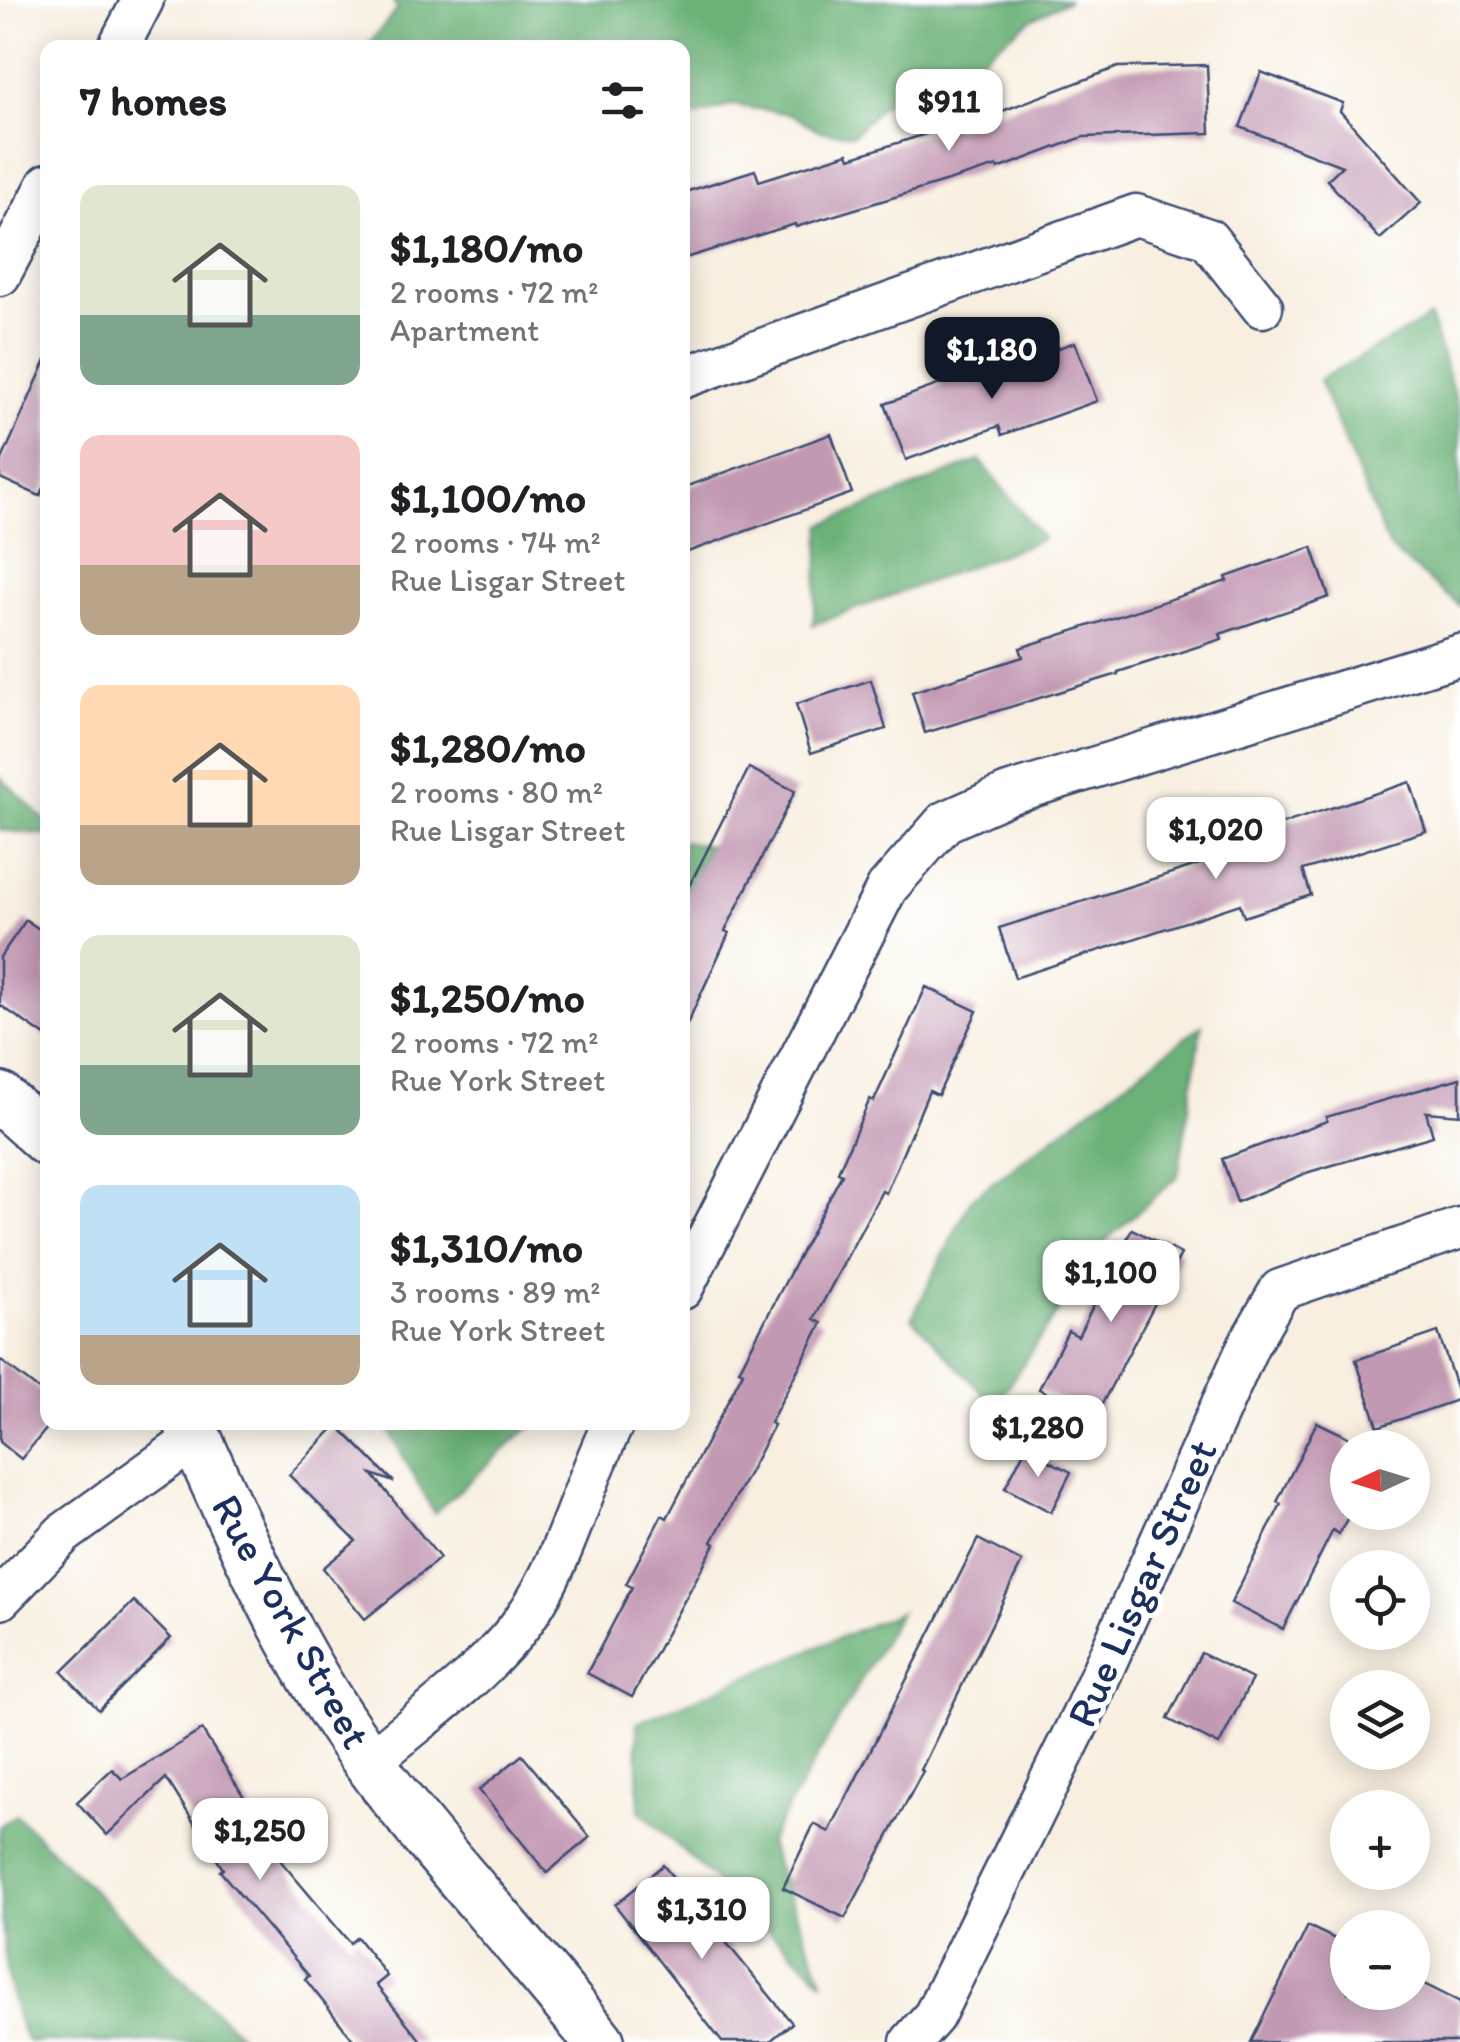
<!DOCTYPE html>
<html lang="en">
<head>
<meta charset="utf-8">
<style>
  :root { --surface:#fff; --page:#f2f2f2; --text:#202124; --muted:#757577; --accent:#111827 }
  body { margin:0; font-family:Itim,sans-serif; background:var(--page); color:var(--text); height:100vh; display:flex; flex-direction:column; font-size:38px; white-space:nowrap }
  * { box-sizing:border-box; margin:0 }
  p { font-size:32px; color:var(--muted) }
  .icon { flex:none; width:55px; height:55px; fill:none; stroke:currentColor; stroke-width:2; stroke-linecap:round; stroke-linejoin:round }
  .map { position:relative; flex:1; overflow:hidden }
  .side { position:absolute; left:40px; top:40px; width:650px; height:1390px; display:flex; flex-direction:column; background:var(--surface); border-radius:20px; box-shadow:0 5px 25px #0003 }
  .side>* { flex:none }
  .needle { width:65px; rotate:266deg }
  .fabs { position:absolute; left:1330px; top:1430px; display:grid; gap:20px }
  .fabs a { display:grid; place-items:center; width:100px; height:100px; border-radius:50%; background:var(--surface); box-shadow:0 5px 25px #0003; font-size:50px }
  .price { position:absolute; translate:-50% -85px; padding:0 22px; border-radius:20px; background:#fff; color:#222; font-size:32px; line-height:65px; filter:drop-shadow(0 2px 5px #0008) }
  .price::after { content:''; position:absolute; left:50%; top:60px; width:30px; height:22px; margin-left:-15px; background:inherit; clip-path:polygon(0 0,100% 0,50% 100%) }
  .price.on { background:var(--accent); color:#fff }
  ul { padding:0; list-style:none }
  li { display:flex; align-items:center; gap:30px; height:250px; padding:0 40px }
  li span { display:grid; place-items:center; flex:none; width:280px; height:200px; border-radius:20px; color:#555 }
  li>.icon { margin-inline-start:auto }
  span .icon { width:120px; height:120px; fill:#fffc; stroke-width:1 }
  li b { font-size:42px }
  h2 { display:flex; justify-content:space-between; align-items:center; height:120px; padding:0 40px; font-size:42px }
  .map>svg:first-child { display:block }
  .forest { fill:#6cb278; stroke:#44706b; stroke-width:2.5 }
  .building { fill:#c299b3 }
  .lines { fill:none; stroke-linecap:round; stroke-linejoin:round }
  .minor-casing { stroke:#3c4c72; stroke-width:45 }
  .tertiary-casing { stroke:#3c4c72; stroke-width:55 }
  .minor { stroke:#fff; stroke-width:40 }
  .tertiary { stroke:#fff; stroke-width:50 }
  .labels { text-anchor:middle; stroke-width:10; stroke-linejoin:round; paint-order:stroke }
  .street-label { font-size:42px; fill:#1b2f5e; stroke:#fff }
</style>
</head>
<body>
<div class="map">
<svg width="1460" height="2042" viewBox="0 0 1460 2042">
  <rect width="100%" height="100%" fill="#fff"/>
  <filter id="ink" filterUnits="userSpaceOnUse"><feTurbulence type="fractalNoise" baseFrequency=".01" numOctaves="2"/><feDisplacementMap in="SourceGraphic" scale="20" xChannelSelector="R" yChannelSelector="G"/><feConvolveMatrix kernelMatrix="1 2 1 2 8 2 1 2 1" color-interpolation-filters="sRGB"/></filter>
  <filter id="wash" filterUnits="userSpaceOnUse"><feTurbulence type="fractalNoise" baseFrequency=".0048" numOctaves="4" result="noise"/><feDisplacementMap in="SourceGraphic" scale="40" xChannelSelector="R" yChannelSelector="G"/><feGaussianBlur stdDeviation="2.25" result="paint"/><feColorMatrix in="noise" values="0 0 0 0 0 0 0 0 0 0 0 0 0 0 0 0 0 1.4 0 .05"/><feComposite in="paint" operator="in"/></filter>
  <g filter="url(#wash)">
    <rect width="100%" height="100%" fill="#f8efe0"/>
    <g class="forest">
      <polygon points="392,0 1069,0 1030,20 970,66 900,93 879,108 853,135 820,131 791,114 732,105 683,120 682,48 369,47 371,41 398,9"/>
      <polygon points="1430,317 1460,413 1460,606 1389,548 1319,380"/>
      <polygon points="980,460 1043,539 813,625 822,525"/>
      <polygon points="0,777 47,822 47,835 0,830"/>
      <polygon points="683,841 709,846 683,901"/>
      <polygon points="1202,1025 1178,1176 1105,1241 995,1406 912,1318 971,1199"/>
      <polygon points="385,1423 534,1423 434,1513"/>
      <polygon points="900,1612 768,1843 824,1982 639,1810 637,1723"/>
      <path d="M16,1815L247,2042H28C0,1993 0,1888 0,1826Z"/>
    </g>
    <g id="blocks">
      <g class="building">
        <polygon points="1207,65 1210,133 1083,137 998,169 997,166 796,227 795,224 682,259 682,193 755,170 759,181 848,153 850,158 954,125 955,129 1118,67"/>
        <polygon points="1261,72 1343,103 1340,111 1421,203 1380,239 1327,180 1342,166 1240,127"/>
        <polygon points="1075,342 1097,401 1002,435 999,426 906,460 885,404 962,376 964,382"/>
        <polygon points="48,356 48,480 40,496 0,478 0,464"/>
        <polygon points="831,434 852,493 682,554 682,488"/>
        <polygon points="1312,547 1329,597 1220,634 1222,639 1118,672 1118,674 925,733 912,692 1023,657 1020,648 1227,581 1226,577"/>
        <polygon points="871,680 886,729 811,753 796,704"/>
        <polygon points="749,768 795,791 725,931 729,933 682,1035 682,900"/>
        <polygon points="1410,782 1426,831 1303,870 1311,895 1244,917 1240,904 1015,978 999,928 1225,856 1221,844"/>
        <polygon points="26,920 48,935 48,1038 0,1005 0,957"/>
        <polygon points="926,987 977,1011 938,1095 929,1091 886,1193 882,1191 814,1319 822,1323 770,1423 774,1425 712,1542 715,1544 632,1697 587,1673 632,1587 626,1584 662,1515 667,1518 743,1372 739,1370 842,1174 838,1172 870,1099 874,1101"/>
        <polygon points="1460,1078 1460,1115 1426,1112 1433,1136 1309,1172 1237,1202 1222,1159 1327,1121 1326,1117"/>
        <polygon points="1132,1229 1181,1254 1095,1417 1039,1389 1068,1331 1078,1336"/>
        <polygon points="1438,1332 1460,1399 1378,1427 1356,1360"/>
        <polygon points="0,1360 48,1397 48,1427 21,1459 0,1442"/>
        <polygon points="1317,1422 1348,1437 1348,1517 1339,1534 1333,1530 1283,1629 1231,1603 1281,1504 1277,1502"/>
        <polygon points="337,1425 394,1482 372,1474 440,1558 365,1619 323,1568 356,1541 289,1475"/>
        <polygon points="1025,1449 1071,1472 1051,1512 1005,1488"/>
        <polygon points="978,1539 1022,1562 921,1770 923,1771 845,1918 783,1888 814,1824 829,1832"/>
        <polygon points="134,1601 171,1638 99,1710 62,1672"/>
        <polygon points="1201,1653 1252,1679 1219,1745 1168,1719"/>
        <polygon points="202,1730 251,1808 241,1814 350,1943 357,1937 387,1976 376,1985 422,2042 355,2042 305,1979 309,1976 220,1871 223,1869 166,1778 107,1835 77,1802 112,1769 122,1779"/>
        <polygon points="522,1755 590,1837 547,1873 479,1790"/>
        <polygon points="663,1865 792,2023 769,2042 722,2042 615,1905"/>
        <polygon points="1308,1926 1348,1945 1348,1992 1412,1992 1412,1978 1460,2002 1460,2042 1251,2042"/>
      </g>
    </g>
  </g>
  <g filter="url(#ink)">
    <use href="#blocks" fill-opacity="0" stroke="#3c4c72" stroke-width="2.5"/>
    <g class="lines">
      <g class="minor-casing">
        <g id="minor">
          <polyline points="118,48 143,0"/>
          <polyline points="0,275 48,184"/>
          <polyline points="682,378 1136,215 1208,239 1262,307"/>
          <polyline points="682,1289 887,888 945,822 1008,794 1460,655"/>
          <polyline points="0,1599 63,1534 196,1438"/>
          <path d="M370,1762C416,1722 469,1685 509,1639C562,1579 578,1492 614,1422"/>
          <polyline points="911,2042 934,2016 1082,1716 1249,1344 1280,1290 1460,1228"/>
        </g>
      </g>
      <g class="tertiary-casing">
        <g id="tertiary">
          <polyline points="0,1098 48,1141"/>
          <path d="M189,1422C235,1526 281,1633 345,1728C420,1840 517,1935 599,2042"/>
        </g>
      </g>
      <use href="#minor" class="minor"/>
      <use href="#tertiary" class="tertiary"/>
    </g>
  </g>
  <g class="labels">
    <g class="street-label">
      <text transform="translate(1141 1583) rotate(-66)" y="15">Rue Lisgar Street</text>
      <text transform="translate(292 1621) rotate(61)" y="15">Rue York Street</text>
    </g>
  </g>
</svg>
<div class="fabs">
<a><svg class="needle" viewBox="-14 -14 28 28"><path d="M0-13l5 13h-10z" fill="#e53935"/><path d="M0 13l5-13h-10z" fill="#757577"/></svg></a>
<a><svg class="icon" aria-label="locate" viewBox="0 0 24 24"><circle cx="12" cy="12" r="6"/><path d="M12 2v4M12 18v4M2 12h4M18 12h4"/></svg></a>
<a><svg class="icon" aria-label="layers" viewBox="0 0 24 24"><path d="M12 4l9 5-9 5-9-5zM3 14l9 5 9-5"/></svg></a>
<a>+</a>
<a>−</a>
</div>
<b class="price" style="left:949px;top:154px">$911</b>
<b class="price on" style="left:992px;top:402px">$1,180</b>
<b class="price" style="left:1216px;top:882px">$1,020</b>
<b class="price" style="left:1111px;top:1325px">$1,100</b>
<b class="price" style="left:1038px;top:1480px">$1,280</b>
<b class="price" style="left:260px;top:1883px">$1,250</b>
<b class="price" style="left:702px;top:1962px">$1,310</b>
<section class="side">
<h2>7 homes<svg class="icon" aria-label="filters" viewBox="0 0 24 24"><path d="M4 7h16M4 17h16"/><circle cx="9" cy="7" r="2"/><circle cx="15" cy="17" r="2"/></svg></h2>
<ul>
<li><span style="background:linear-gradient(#dfe7d0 65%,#7fa58c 0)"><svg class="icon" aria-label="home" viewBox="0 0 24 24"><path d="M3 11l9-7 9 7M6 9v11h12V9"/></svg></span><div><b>$1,180/mo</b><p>2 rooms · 72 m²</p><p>Apartment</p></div></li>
<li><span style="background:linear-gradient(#f6c9c9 65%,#b9a48a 0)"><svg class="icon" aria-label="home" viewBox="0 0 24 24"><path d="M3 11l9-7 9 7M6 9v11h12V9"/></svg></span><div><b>$1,100/mo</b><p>2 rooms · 74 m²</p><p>Rue Lisgar Street</p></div></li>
<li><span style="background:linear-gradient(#ffd9b3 70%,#b9a48a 0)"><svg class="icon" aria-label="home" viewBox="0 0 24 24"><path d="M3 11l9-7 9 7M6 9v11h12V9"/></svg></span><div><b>$1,280/mo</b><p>2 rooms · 80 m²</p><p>Rue Lisgar Street</p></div></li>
<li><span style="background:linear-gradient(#dfe7d0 65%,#7fa58c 0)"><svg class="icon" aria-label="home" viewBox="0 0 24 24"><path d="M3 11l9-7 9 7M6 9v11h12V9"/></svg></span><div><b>$1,250/mo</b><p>2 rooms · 72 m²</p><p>Rue York Street</p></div></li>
<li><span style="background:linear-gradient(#bfe0f5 75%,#b9a48a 0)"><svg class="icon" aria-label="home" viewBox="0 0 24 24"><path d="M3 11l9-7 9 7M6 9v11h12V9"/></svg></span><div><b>$1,310/mo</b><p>3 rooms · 89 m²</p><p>Rue York Street</p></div></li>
</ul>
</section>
</div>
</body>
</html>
